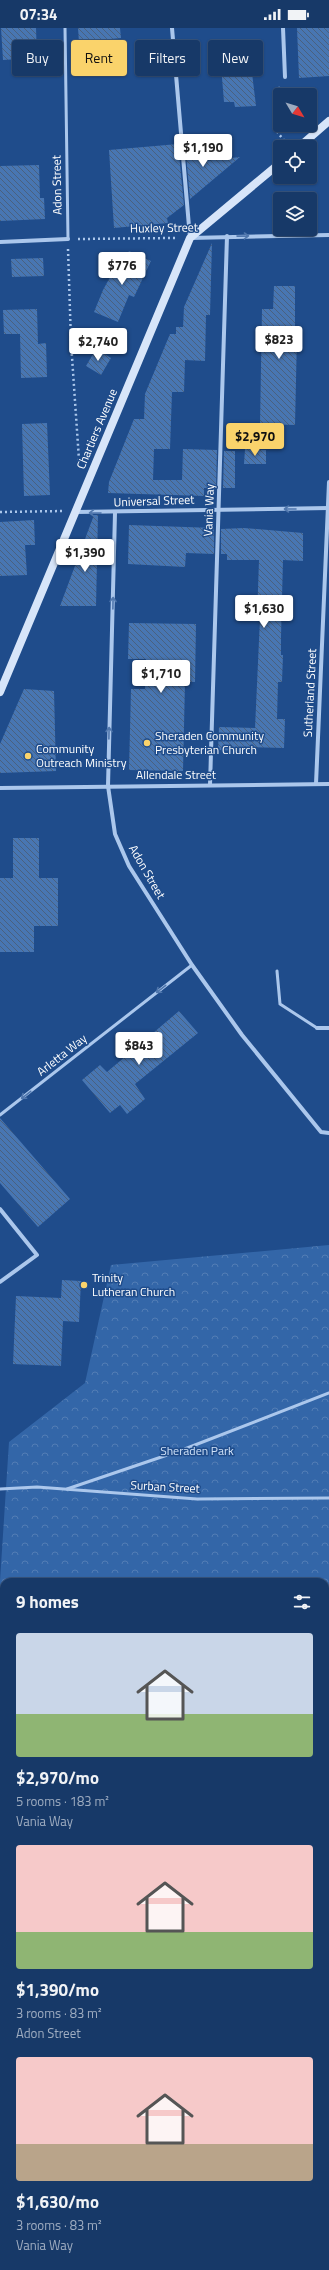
<!DOCTYPE html>
<html lang="en">
<head>
<meta charset="utf-8">
<style>
  :root { --surface:#173968; --page:#20406e; --text:#f1f3f6; --muted:#9eacc0; --line:#36537c; --accent:#fad36b }
  body { margin:0; font-family:"Titillium Web",sans-serif; background:var(--page); color:var(--text); height:100vh; display:flex; flex-direction:column; font-size:15px; white-space:nowrap }
  * { box-sizing:border-box; margin:0 }
  p { font-size:13px; color:var(--muted) }
  .icon { flex:none; width:22px; height:22px; fill:none; stroke:currentColor; stroke-width:2; stroke-linecap:round; stroke-linejoin:round }
  .map { position:relative; flex:1; overflow:hidden }
  .details { position:absolute; left:0px; top:1550px; width:329px; height:692px; display:flex; flex-direction:column; background:var(--surface); border-radius:12px 12px 0 0; box-shadow:0 1px 3px #0004,0 0 0 1px var(--line) }
  .details>* { flex:none }
  .top-card { position:absolute; left:12px; top:12px; width:305px; height:36px; display:flex; gap:8px }
  .needle { width:26px; rotate:128deg }
  .buttons { position:absolute; left:273px; top:60px; display:grid; gap:8px }
  .buttons a { display:grid; place-items:center; width:44px; height:44px; border-radius:4px; background:var(--surface); box-shadow:0 1px 3px #0004,0 0 0 1px var(--line); font-size:20px }
  .price { position:absolute; translate:-50% -34px; padding:0 9px; border-radius:4px; background:#fff; color:#222; font-size:13px; line-height:26px; filter:drop-shadow(0 1px 2px #0008) }
  .price::after { content:''; position:absolute; left:50%; top:24px; width:12px; height:9px; margin-left:-6px; background:inherit; clip-path:polygon(0 0,100% 0,50% 100%) }
  .price.active { background:var(--accent); color:#111 }
  ul { padding:0; list-style:none }
  li { display:grid; align-content:center; gap:8px; height:212px; padding:0 16px }
  li span { display:grid; place-items:center; height:124px; border-radius:4px; color:#555 }
  li>.icon { margin-inline-start:auto }
  span .icon { width:72px; height:72px; fill:#fffc; stroke-width:1 }
  li b { font-size:17px }
  h2 { display:flex; justify-content:space-between; align-items:center; height:48px; padding:0 16px; font-size:17px }
  .chip { padding:0 14px; border-radius:4px; background:var(--surface); box-shadow:0 1px 3px #0004,0 0 0 1px var(--line); font-size:14px; line-height:36px }
  .chip.active { background:var(--accent); color:#111 }
  .status { display:flex; justify-content:space-between; align-items:center; height:28px; padding:0 20px; background:var(--surface); direction:ltr }
  .status svg { height:11px; fill:currentColor }
  .map>svg:first-child { display:block }
  .park { fill:url(#park-crowns) }
  .building { fill:url(#building-back-hatch) }
  .lines { fill:none; stroke-linecap:round; stroke-linejoin:round }
  .path { stroke:#abc7ec; stroke-width:2.5; stroke-dasharray:2 3; stroke-linecap:butt }
  .lane { stroke:#abc7ec; stroke-width:3 }
  .street { stroke:#abc7ec; stroke-width:4 }
  .secondary { stroke:#d7e5f9; stroke-width:8 }
  .oneway { stroke:#5077ad }
  .poi-dot { fill:#fad36b; stroke:#1f4c8b; stroke-width:1.5 }
  .labels { text-anchor:middle; stroke-width:3; stroke-linejoin:round; paint-order:stroke }
  .street-label { font-size:12px; fill:#fff; stroke:#1f4c8b }
  .poi-label { font-size:12px; fill:#fff; stroke:#1f4c8b; text-anchor:start }
  .park-label { font-size:12px; fill:#d0e2f8; stroke:#1f4c8b }
</style>
</head>
<body>
<div class="status"><b>07:34</b><svg viewBox="0 0 49 12"><path d="M0 12V9h3v3zM5 12V6h3v6zM10 12V3h3v9zM15 12V0h3v12zM26 1h20v11H26zM47 4h2v5h-2z"/></svg></div>
<div class="map">
<svg width="329" height="2242" viewBox="0 0 329 2242">
  <defs>
    <pattern id="park-crowns" width="20" height="18" patternUnits="userSpaceOnUse"><rect width="20" height="18" fill="#3366a8"/><path d="M2 6a3 3 0 1 1 6 0M12 15a3 3 0 1 1 6 0" fill="none" stroke="#527db5"/></pattern>
    <pattern id="building-back-hatch" width="6" height="6" patternUnits="userSpaceOnUse"><rect width="6" height="6" fill="#4876b2"/><path d="M-1 5l2 2M0 0l6 6M5-1l2 2" fill="none" stroke="#4a617f"/></pattern>
  </defs>
  <rect width="100%" height="100%" fill="#1f4c8b"/>
  <polygon class="park" points="329,1217 329,1604 325,1604 325,1554 4,1554 4,1595 0,1595 0,1553 9,1414 85,1355 111,1237"/>
  <g class="building">
    <polygon points="1,0 36,0 37,30 3,32"/>
    <polygon points="78,0 120,0 121,10 79,14"/>
    <polygon points="297,0 329,0 329,48 299,50"/>
    <polygon points="248,12 256,78 235,79 234,74 224,74 219,14"/>
    <polygon points="185,115 201,115 205,133 240,129 190,171"/>
    <polygon points="178,116 184,177 167,190 168,195 114,200 109,122"/>
    <polygon points="39,137 40,170 44,170 45,191 0,193 0,138"/>
    <polygon points="212,215 210,287 206,287 205,333 185,332 184,364 172,364 170,421 154,421 153,452 182,452 183,421 217,422 216,460 204,460 204,468 108,465 109,454 134,391 144,391 145,366 170,306 176,306 176,299 183,299 184,279"/>
    <polygon points="129,223 151,233 134,269 129,267 118,294 94,284 103,262 120,231 124,233"/>
    <polygon points="43,230 44,248 12,249 11,231"/>
    <polygon points="274,258 295,258 295,307 297,307 295,397 260,396 262,281 273,281"/>
    <polygon points="37,281 38,316 46,315 47,349 21,350 20,306 4,306 3,282"/>
    <polygon points="96,321 111,330 101,347 86,338"/>
    <polygon points="47,395 50,467 24,468 22,396"/>
    <polygon points="245,421 266,422 266,436 244,436"/>
    <polygon points="224,423 235,423 235,460 223,460"/>
    <polygon points="94,487 98,487 96,578 60,578"/>
    <polygon points="34,492 35,517 25,517 27,547 0,548 0,494"/>
    <polygon points="129,497 214,500 214,526 186,525 185,539 128,536"/>
    <polygon points="244,500 303,505 303,533 283,532 281,608 281,627 283,627 282,654 278,654 277,691 285,691 284,720 241,719 241,723 218,722 219,699 255,700 260,590 257,590 259,532 227,532 227,526 221,526 221,501"/>
    <polygon points="129,595 196,596 195,654 185,654 183,743 129,742 131,661 145,661 146,631 128,631"/>
    <polygon points="24,661 54,663 56,743 0,745 0,716"/>
    <polygon points="13,810 39,810 39,850 58,850 58,898 34,898 34,924 0,924 0,850 13,850"/>
    <polygon points="179,983 198,1005 135,1056 145,1071 127,1086 120,1077 110,1085 82,1052 100,1037 107,1044"/>
    <polygon points="0,1090 70,1171 38,1199 0,1155"/>
    <polygon points="62,1252 81,1253 79,1294 63,1293 61,1338 13,1336 16,1268 61,1270"/>
  </g>
  <g class="lines">
    <g class="path">
      <polyline points="280,59 276,68 278,105 287,116"/>
      <polyline points="78,211 175,210"/>
      <polyline points="68,221 71,314 79,432 83,433"/>
      <polyline points="0,484 63,483"/>
    </g>
    <g class="lane">
      <polyline points="65,0 68,211"/>
      <polyline points="277,943 280,976 317,1000"/>
      <polyline points="0,1087 192,937"/>
      <polyline points="0,1461 37,1459 197,1471 329,1470"/>
      <polyline points="67,1461 182,1422 329,1365"/>
      <polyline points="0,1780 4,1781"/>
      <polyline points="325,1796 329,1796"/>
      <polyline points="0,1989 4,1989"/>
      <polyline points="325,2007 329,2007"/>
    </g>
    <g class="street">
      <polyline points="172,0 190,210 329,207"/>
      <polyline points="283,0 285,49"/>
      <polyline points="0,214 68,211"/>
      <polyline points="76,484 329,480"/>
      <polyline points="115,485 108,758 115,806 129,838 192,937 242,1007 321,1104 329,1105"/>
      <polyline points="316,756 329,454"/>
      <polyline points="210,757 227,208"/>
      <polyline points="0,760 329,756"/>
      <polyline points="317,1000 329,1000"/>
      <polyline points="0,1181 37,1227 0,1254"/>
      <polyline points="0,1678 4,1678"/>
      <polyline points="325,1691 329,1691"/>
      <polyline points="0,1885 4,1885"/>
      <polyline points="325,1897 329,1898"/>
      <polyline points="0,2094 4,2094"/>
      <polyline points="325,2110 329,2110"/>
      <polyline points="325,2145 329,2140"/>
      <polyline points="325,2216 329,2217"/>
      <polyline points="279,2242 279,2238"/>
    </g>
    <g class="secondary">
      <polyline points="299,119 329,93"/>
      <polyline points="0,664 190,210 280,135"/>
    </g>
  </g>
  <defs><path id="oneway-shaft" d="M-6 0H5M1.5-3L5.5 0L1.5 3" fill="none" stroke-width="1.6" stroke-linecap="round" stroke-linejoin="round"/></defs>
  <g class="oneway">
    <use href="#oneway-shaft" transform="translate(243 208) rotate(-1)"/>
    <use href="#oneway-shaft" transform="translate(290 481) rotate(180)"/>
    <use href="#oneway-shaft" transform="translate(95 485) rotate(-179)"/>
    <use href="#oneway-shaft" transform="translate(113 575) rotate(-89)"/>
    <use href="#oneway-shaft" transform="translate(109 705) rotate(-89)"/>
    <use href="#oneway-shaft" transform="translate(161 961) rotate(142)"/>
    <use href="#oneway-shaft" transform="translate(26 1067) rotate(142)"/>
  </g>
  <g class="poi-dot">
    <circle cx="147" cy="715" r="4"/>
    <circle cx="28" cy="728" r="4"/>
    <circle cx="84" cy="1257" r="4"/>
  </g>
  <g class="labels">
    <g class="street-label">
      <text transform="translate(57 157) rotate(-91)" y="4">Adon Street</text>
      <text transform="translate(164 200) rotate(-1)" y="4">Huxley Street</text>
      <text transform="translate(97 401) rotate(-67)" y="4">Chartiers Avenue</text>
      <text transform="translate(154 473) rotate(-2)" y="4">Universal Street</text>
      <text transform="translate(209 482) rotate(-88)" y="4">Vania Way</text>
      <text transform="translate(310 665) rotate(-87)" y="4">Sutherland Street</text>
      <text x="176" y="751">Allendale Street</text>
      <text transform="translate(147 844) rotate(60)" y="4">Adon Street</text>
      <text transform="translate(62 1027) rotate(-38)" y="4">Arletta Way</text>
      <text transform="translate(165 1459) rotate(3)" y="4">Surban Street</text>
    </g>
    <g class="poi-label">
      <text x="155" y="712">Sheraden Community<tspan x="155" dy="14">Presbyterian Church</tspan></text>
      <text x="36" y="725">Community<tspan x="36" dy="14">Outreach Ministry</tspan></text>
      <text x="92" y="1254">Trinity<tspan x="92" dy="14">Lutheran Church</tspan></text>
    </g>
    <g class="park-label">
      <text x="197" y="1427">Sheraden Park</text>
    </g>
  </g>
</svg>
<div class="buttons">
<a><svg class="needle" viewBox="-14 -14 28 28"><path d="M0-13l5 13h-10z" fill="#e53935"/><path d="M0 13l5-13h-10z" fill="#9eacc0"/></svg></a>
<a><svg class="icon" aria-label="locate" viewBox="0 0 24 24"><circle cx="12" cy="12" r="6"/><path d="M12 2v4M12 18v4M2 12h4M18 12h4"/></svg></a>
<a><svg class="icon" aria-label="layers" viewBox="0 0 24 24"><path d="M12 4l9 5-9 5-9-5zM3 14l9 5 9-5"/></svg></a>
</div>
<b class="price" style="left:203px;top:140px">$1,190</b>
<b class="price" style="left:122px;top:258px">$776</b>
<b class="price" style="left:279px;top:332px">$823</b>
<b class="price" style="left:98px;top:334px">$2,740</b>
<b class="price active" style="left:255px;top:429px">$2,970</b>
<b class="price" style="left:85px;top:545px">$1,390</b>
<b class="price" style="left:264px;top:601px">$1,630</b>
<b class="price" style="left:161px;top:666px">$1,710</b>
<b class="price" style="left:139px;top:1038px">$843</b>
<div class="top-card">
<a class="chip">Buy</a>
<a class="chip active">Rent</a>
<a class="chip">Filters</a>
<a class="chip">New</a>
</div>
<section class="details">
<h2>9 homes<svg class="icon" aria-label="filters" viewBox="0 0 24 24"><path d="M4 7h16M4 17h16"/><circle cx="9" cy="7" r="2"/><circle cx="15" cy="17" r="2"/></svg></h2>
<ul>
<li><span style="background:linear-gradient(#c9d6e8 65%,#8fb573 0)"><svg class="icon" aria-label="home" viewBox="0 0 24 24"><path d="M3 11l9-7 9 7M6 9v11h12V9"/></svg></span><div><b>$2,970/mo</b><p>5 rooms · 183 m²</p><p>Vania Way</p></div></li>
<li><span style="background:linear-gradient(#f6c9c9 70%,#8fb573 0)"><svg class="icon" aria-label="home" viewBox="0 0 24 24"><path d="M3 11l9-7 9 7M6 9v11h12V9"/></svg></span><div><b>$1,390/mo</b><p>3 rooms · 83 m²</p><p>Adon Street</p></div></li>
<li><span style="background:linear-gradient(#f6c9c9 70%,#b9a48a 0)"><svg class="icon" aria-label="home" viewBox="0 0 24 24"><path d="M3 11l9-7 9 7M6 9v11h12V9"/></svg></span><div><b>$1,630/mo</b><p>3 rooms · 83 m²</p><p>Vania Way</p></div></li>
</ul>
</section>
</div>
</body>
</html>
